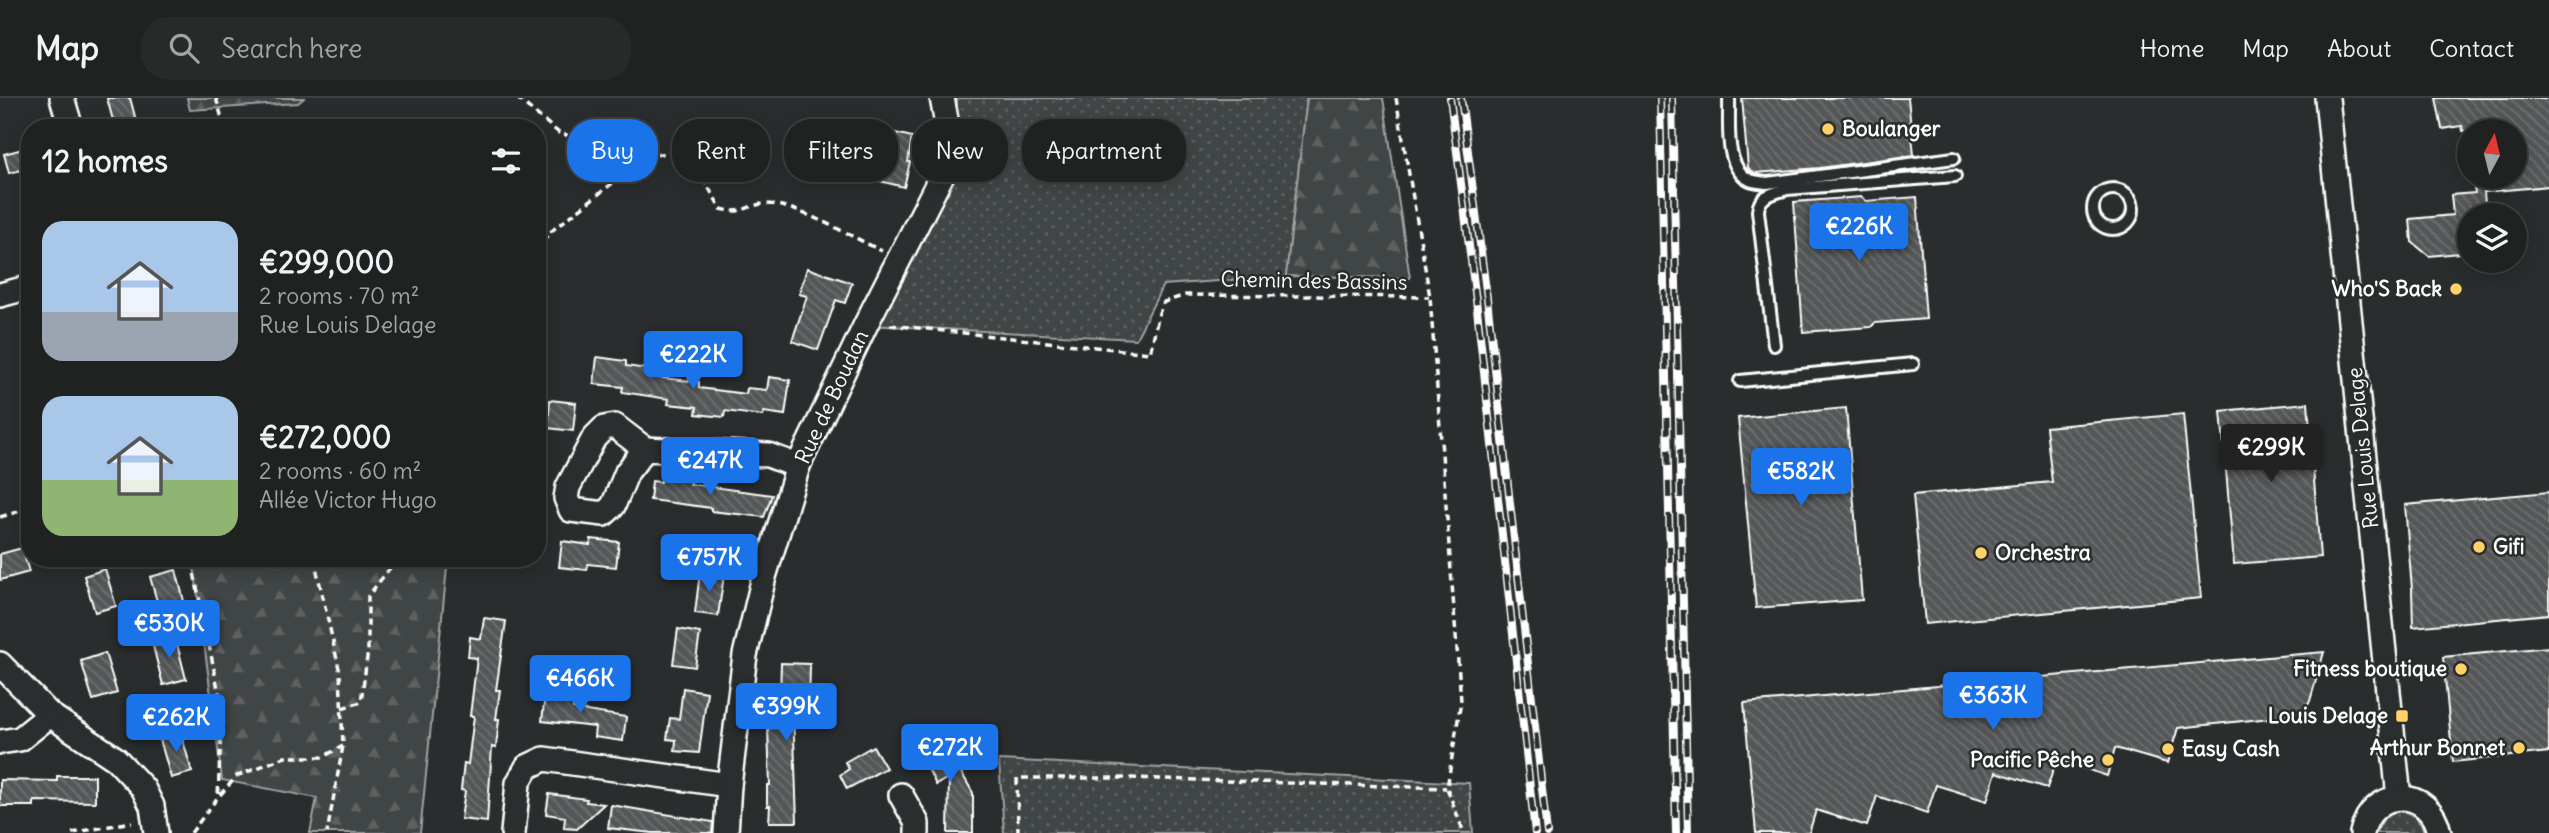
<!DOCTYPE html>
<html lang="en">
<head>
<meta charset="utf-8">
<style>
  :root { --surface:#202222; --page:#282a2a; --text:#f1f3f6; --muted:#a2a4a5; --line:#3d3f40; --accent:#1a73e8 }
  body { margin:0; font-family:Delius,sans-serif; background:var(--page); color:var(--text); height:100vh; display:flex; flex-direction:column; font-size:26px; white-space:nowrap }
  * { box-sizing:border-box; margin:0 }
  p { font-size:23px; color:var(--muted) }
  .icon { flex:none; width:38px; height:38px; fill:none; stroke:currentColor; stroke-width:2; stroke-linecap:round; stroke-linejoin:round }
  .map { position:relative; flex:1; overflow:hidden }
  .sheet { position:absolute; left:21px; top:21px; width:525px; height:448px; display:flex; flex-direction:column; background:var(--surface); border-radius:28px; box-shadow:0 4px 18px #0003,0 0 0 2px var(--line) }
  .sheet>* { flex:none }
  .guide { position:absolute; left:567px; top:21px; width:665px; height:63px; display:flex; gap:14px }
  .needle { width:46px; rotate:7deg }
  .buttons { position:absolute; left:2457px; top:21px; display:grid; gap:14px }
  .buttons a { display:grid; place-items:center; width:70px; height:70px; border-radius:50%; background:var(--surface); box-shadow:0 4px 18px #0003,0 0 0 2px var(--line); font-size:35px }
  .price { position:absolute; translate:-50% -60px; padding:0 16px; border-radius:7px; background:var(--accent); color:#fff; font-size:23px; line-height:46px; filter:drop-shadow(0 2px 4px #0008) }
  .price::after { content:''; position:absolute; left:50%; top:42px; width:21px; height:16px; margin-left:-10px; background:inherit; clip-path:polygon(0 0,100% 0,50% 100%) }
  .price.active { background:#222; color:#fff }
  ul { padding:0; list-style:none }
  li { display:flex; align-items:center; gap:21px; height:175px; padding:0 21px }
  li span { display:grid; place-items:center; flex:none; width:196px; height:140px; border-radius:21px; color:#555 }
  li>.icon { margin-inline-start:auto }
  span .icon { width:84px; height:84px; fill:#fffc; stroke-width:1 }
  li b { font-size:30px }
  h2 { display:flex; justify-content:space-between; align-items:center; height:84px; padding:0 21px; font-size:30px }
  .chip { padding:0 24px; border-radius:28px; background:var(--surface); box-shadow:0 4px 18px #0003,0 0 0 2px var(--line); font-size:24px; line-height:63px }
  .chip.active { background:var(--accent); color:#fff }
  header { display:flex; align-items:center; gap:42px; box-sizing:border-box; height:98px; padding:0 35px; background:var(--surface); border-bottom:2px solid var(--line) }
  header strong { font-size:33px }
  nav { display:flex; gap:38px; margin-inline-start:auto; font-size:24px }
  .search { width:490px; height:63px; background:var(--page); display:flex; align-items:center; gap:18px; box-sizing:border-box; padding:0 24px; border-radius:28px; color:var(--muted); font-size:26px }
  .map>svg:first-child { display:block }
  .grass { fill:url(#grass-dots); stroke:#a0a2a2; stroke-width:2 }
  .forest { fill:url(#forest-firs); stroke:#a0a2a2; stroke-width:2 }
  .building { fill:url(#building-back-hatch); stroke:#fff; stroke-width:2 }
  .lines { fill:none; stroke-linecap:round; stroke-linejoin:round }
  .lane-casing { stroke:#fff; stroke-width:16 }
  .street-casing { stroke:#fff; stroke-width:28 }
  .path { stroke:#fff; stroke-width:3.5; stroke-dasharray:7 5; stroke-linecap:butt }
  .lane { stroke:#2a2d2e; stroke-width:10 }
  .street { stroke:#2a2d2e; stroke-width:23 }
  .rail-casing { stroke:#fff; stroke-width:8 }
  .rail { stroke:#2a2d2e; stroke-width:5; stroke-dasharray:16; stroke-linecap:butt }
  .poi-dot { fill:#ffd166; stroke:#2a2d2e; stroke-width:2.5 }
  .labels { text-anchor:middle; stroke-width:5; stroke-linejoin:round; paint-order:stroke }
  .poi-label { font-size:21px; font-weight:bold; fill:#fff; stroke:#2a2d2e; text-anchor:end }
  .street-label { font-size:21px; fill:#fff; stroke:#2a2d2e }
</style>
</head>
<body>
<header>
<strong>Map</strong>
<div class="search"><svg class="icon" aria-label="search" viewBox="0 0 24 24"><circle cx="10" cy="10" r="6"/><path d="M15 15l6 6"/></svg>Search here</div>
<nav><a>Home</a><a>Map</a><a>About</a><a>Contact</a></nav>
</header>
<div class="map">
<svg width="2549" height="735" viewBox="0 0 2549 735">
  <defs>
    <pattern id="grass-dots" width="8" height="8" patternUnits="userSpaceOnUse" patternTransform="scale(1.75)"><rect width="8" height="8" fill="#414445"/><path d="M2 2h.1M6 6h.1" fill="none" stroke="#5e6061" stroke-width="1.8" stroke-linecap="round"/></pattern>
    <pattern id="forest-firs" width="22" height="20" patternUnits="userSpaceOnUse" patternTransform="scale(1.75)"><rect width="22" height="20" fill="#414445"/><path d="M5 1l3.5 6h-7zM16 11l3.5 6h-7z" fill="#5e6061"/></pattern>
    <pattern id="building-back-hatch" width="6" height="6" patternUnits="userSpaceOnUse" patternTransform="scale(1.75)"><rect width="6" height="6" fill="#555758"/><path d="M-1 5l2 2M0 0l6 6M5-1l2 2" fill="none" stroke="#6e7071"/></pattern>
  </defs>
  <rect width="100%" height="100%" fill="#2a2d2e"/>
  <filter id="ink" filterUnits="userSpaceOnUse"><feTurbulence type="fractalNoise" baseFrequency=".0143" numOctaves="2"/><feDisplacementMap in="SourceGraphic" scale="14" xChannelSelector="R" yChannelSelector="G"/><feConvolveMatrix kernelMatrix="1 2 1 2 8 2 1 2 1" color-interpolation-filters="sRGB"/></filter>
  <g filter="url(#ink)">
    <g class="grass">
      <polygon points="957,0 1307,0 1286,178 1163,187 1136,241 868,227 932,115 957,63"/>
      <polygon points="999,662 1469,685 1473,735 1004,735"/>
      <path d="M2398,713C2412,714 2421,720 2424,735H2376L2384,720Z"/>
    </g>
    <g class="forest">
      <polygon points="187,0 304,0 298,5 190,12"/>
      <polygon points="1307,0 1383,0 1410,180 1286,178"/>
      <polygon points="193,460 448,460 420,735 310,735 317,700 222,682"/>
    </g>
    <g class="building">
      <polygon points="107,0 130,0 138,30 115,30"/>
      <polygon points="1742,0 1908,0 1914,57 1820,70 1755,75 1748,70"/>
      <polygon points="2436,0 2549,0 2549,88 2484,94 2486,117 2469,117 2469,154 2429,158 2412,144 2410,121 2453,117 2451,97 2475,95 2472,79 2515,79 2515,33 2463,33 2462,28 2442,31"/>
      <polygon points="891,34 912,39 908,64 910,64 904,89 880,83"/>
      <polygon points="30,49 30,70 9,75 4,56"/>
      <polygon points="1861,99 1866,103 1917,99 1926,221 1875,225 1871,229 1803,234 1794,104"/>
      <polygon points="807,170 852,185 845,205 836,202 818,252 792,243 807,198 799,196"/>
      <polygon points="597,259 626,263 626,268 654,272 653,279 699,284 699,290 746,296 747,290 767,292 769,279 790,282 785,317 764,314 763,318 725,313 724,319 696,316 697,309 668,306 669,301 622,294 623,289 594,286"/>
      <polygon points="550,302 576,305 573,333 548,330"/>
      <polygon points="2308,305 2320,459 2234,466 2221,313"/>
      <polygon points="1846,310 1862,502 1756,510 1738,320"/>
      <polygon points="2183,316 2201,500 1925,526 1913,397 2052,384 2046,329"/>
      <polygon points="661,379 691,383 690,386 772,397 764,419 711,413 711,410 650,402 652,383 661,384"/>
      <polygon points="2549,394 2549,516 2413,529 2412,491 2405,407"/>
      <polygon points="591,441 619,444 616,469 588,466 587,472 559,469 562,443 590,447"/>
      <polygon points="22,450 29,474 0,482 0,456"/>
      <polygon points="105,471 116,508 95,514 84,478"/>
      <polygon points="176,472 184,503 159,510 150,479"/>
      <polygon points="700,474 724,477 718,518 695,515"/>
      <polygon points="484,520 506,523 496,592 500,592 496,621 499,621 496,650 492,649 487,724 461,721 465,693 461,692 464,665 468,666 474,618 470,618 477,560 468,559 470,539 481,541"/>
      <polygon points="678,531 700,535 695,569 673,566"/>
      <polygon points="175,538 186,581 163,587 152,544"/>
      <polygon points="2549,549 2549,654 2453,664 2443,559"/>
      <polygon points="2324,554 2310,603 2306,611 2298,617 2178,630 2167,665 2115,650 2107,678 2057,661 2047,690 1996,674 1987,703 1936,687 1927,715 1877,698 1867,728 1816,712 1809,735 1756,735 1744,605"/>
      <polygon points="105,555 117,595 93,602 81,563"/>
      <polygon points="781,565 810,566 809,612 793,611 797,724 769,724 770,708 767,708 767,687 770,687 768,630 779,630"/>
      <polygon points="546,587 571,590 569,603 574,603 573,611 626,619 623,643 594,639 595,629 542,623"/>
      <polygon points="683,590 707,594 699,655 675,653 676,642 667,641 670,620 679,621"/>
      <polygon points="180,632 192,674 171,680 159,638"/>
      <polygon points="939,635 973,695 973,735 948,735 949,679 936,687 917,648"/>
      <polygon points="873,648 886,670 847,691 840,677 849,671 845,664"/>
      <polygon points="57,678 95,678 95,704 34,703 34,708 0,708 0,682 57,683"/>
      <polygon points="549,696 587,701 586,704 604,706 577,731 564,730 565,719 546,716"/>
      <polygon points="611,707 713,724 712,735 653,735 608,730"/>
    </g>
    <g class="lines">
      <g class="lane-casing">
        <g id="lane">
          <path d="M1729,0C1730,25 1723,69 1750,82C1755,84 1762,84 1767,85L1954,60"/>
          <circle cx="2113" cy="111" r="20"/>
          <path d="M1774,247L1758,113C1759,97 1774,95 1787,91L1955,78"/>
          <polyline points="1740,283 1913,266"/>
        </g>
      </g>
      <g class="street-casing">
        <g id="street">
          <polyline points="62,0 71,30"/>
          <polyline points="2327,0 2399,700"/>
          <polyline points="0,197 30,189"/>
          <polyline points="645,351 627,374 613,408 604,416 571,412 566,400 568,389 594,340 604,330 615,328 645,351 768,357 798,368"/>
          <polyline points="0,566 50,617 116,661 143,690 152,708 156,735"/>
          <polyline points="0,644 20,641 50,617"/>
          <polyline points="901,697 917,725 917,735"/>
          <polyline points="513,735 518,685 527,669 544,661 729,687"/>
          <polyline points="726,735 729,687 745,557 764,479 798,368 867,224 943,75 948,32 942,0"/>
          <path d="M2362,735C2371,689 2431,688 2439,735"/>
        </g>
      </g>
      <g class="path">
        <polyline points="216,0 225,30"/>
        <path d="M517,0L559,35L646,59L680,52L693,63L721,111C745,117 745,107 764,106C793,104 854,140 882,153"/>
        <polyline points="1396,0 1430,199 1461,603 1447,690 1464,735"/>
        <polyline points="537,154 549,135 646,59"/>
        <polyline points="890,227 1150,255 1159,215 1164,204 1186,197 1429,199"/>
        <polyline points="0,419 30,410"/>
        <polyline points="314,460 340,575 343,648 327,735"/>
        <polyline points="342,610 361,604 368,552 368,498 398,460"/>
        <polyline points="220,697 237,678 285,659 323,659 343,648"/>
        <polyline points="72,735 132,724"/>
        <polyline points="191,735 218,699 222,610 191,460"/>
        <polyline points="1018,735 1017,680 1132,680 1446,690"/>
      </g>
      <use href="#lane" class="lane"/>
      <use href="#street" class="street"/>
      <g class="rail-casing">
        <g id="rail">
          <polyline points="1450,0 1476,202 1535,735"/>
          <polyline points="1461,0 1487,200 1547,735"/>
          <polyline points="1660,0 1676,735"/>
          <polyline points="1672,0 1688,735"/>
        </g>
      </g>
      <use href="#rail" class="rail"/>
    </g>
  </g>
  <g class="poi-dot">
    <circle cx="1828" cy="31" r="7"/>
    <circle cx="2456" cy="191" r="7"/>
    <circle cx="2479" cy="449" r="7"/>
    <circle cx="1981" cy="455" r="7"/>
    <circle cx="2461" cy="571" r="7"/>
    <rect x="2395" y="611" width="14" height="14" rx="3.5"/>
    <circle cx="2519" cy="650" r="7"/>
    <circle cx="2168" cy="651" r="7"/>
    <circle cx="2108" cy="662" r="7"/>
  </g>
  <g class="labels">
    <g class="poi-label">
      <text x="1842" y="38" text-anchor="start">Boulanger</text>
      <text x="2442" y="198">Who'S Back</text>
      <text x="2493" y="456" text-anchor="start">Gifi</text>
      <text x="1995" y="462" text-anchor="start">Orchestra</text>
      <text x="2447" y="578">Fitness boutique</text>
      <text x="2388" y="625">Louis Delage</text>
      <text x="2505" y="657">Arthur Bonnet</text>
      <text x="2182" y="658" text-anchor="start">Easy Cash</text>
      <text x="2094" y="669">Pacific Pêche</text>
    </g>
    <g class="street-label">
      <text transform="translate(1314 183) rotate(1)" y="7">Chemin des Bassins</text>
      <text transform="translate(832 299) rotate(-65)" y="7">Rue de Boudan</text>
      <text transform="translate(2363 350) rotate(-96)" y="7">Rue Louis Delage</text>
    </g>
  </g>
</svg>
<div class="buttons">
<a><svg class="needle" viewBox="-14 -14 28 28"><path d="M0-13l5 13h-10z" fill="#e53935"/><path d="M0 13l5-13h-10z" fill="#a2a4a5"/></svg></a>
<a><svg class="icon" aria-label="layers" viewBox="0 0 24 24"><path d="M12 4l9 5-9 5-9-5zM3 14l9 5 9-5"/></svg></a>
</div>
<b class="price" style="left:1859px;top:165px">€226K</b>
<b class="price" style="left:693px;top:293px">€222K</b>
<b class="price active" style="left:2271px;top:386px">€299K</b>
<b class="price" style="left:710px;top:399px">€247K</b>
<b class="price" style="left:1801px;top:410px">€582K</b>
<b class="price" style="left:709px;top:496px">€757K</b>
<b class="price" style="left:169px;top:562px">€530K</b>
<b class="price" style="left:580px;top:617px">€466K</b>
<b class="price" style="left:1993px;top:634px">€363K</b>
<b class="price" style="left:786px;top:645px">€399K</b>
<b class="price" style="left:176px;top:656px">€262K</b>
<b class="price" style="left:950px;top:686px">€272K</b>
<div class="guide">
<a class="chip active">Buy</a>
<a class="chip">Rent</a>
<a class="chip">Filters</a>
<a class="chip">New</a>
<a class="chip">Apartment</a>
</div>
<section class="sheet">
<h2>12 homes<svg class="icon" aria-label="filters" viewBox="0 0 24 24"><path d="M4 7h16M4 17h16"/><circle cx="9" cy="7" r="2"/><circle cx="15" cy="17" r="2"/></svg></h2>
<ul>
<li><span style="background:linear-gradient(#a9c7e8 65%,#9aa5b1 0)"><svg class="icon" aria-label="home" viewBox="0 0 24 24"><path d="M3 11l9-7 9 7M6 9v11h12V9"/></svg></span><div><b>€299,000</b><p>2 rooms · 70 m²</p><p>Rue Louis Delage</p></div></li>
<li><span style="background:linear-gradient(#a9c7e8 60%,#8fb573 0)"><svg class="icon" aria-label="home" viewBox="0 0 24 24"><path d="M3 11l9-7 9 7M6 9v11h12V9"/></svg></span><div><b>€272,000</b><p>2 rooms · 60 m²</p><p>Allée Victor Hugo</p></div></li>
</ul>
</section>
</div>
</body>
</html>
